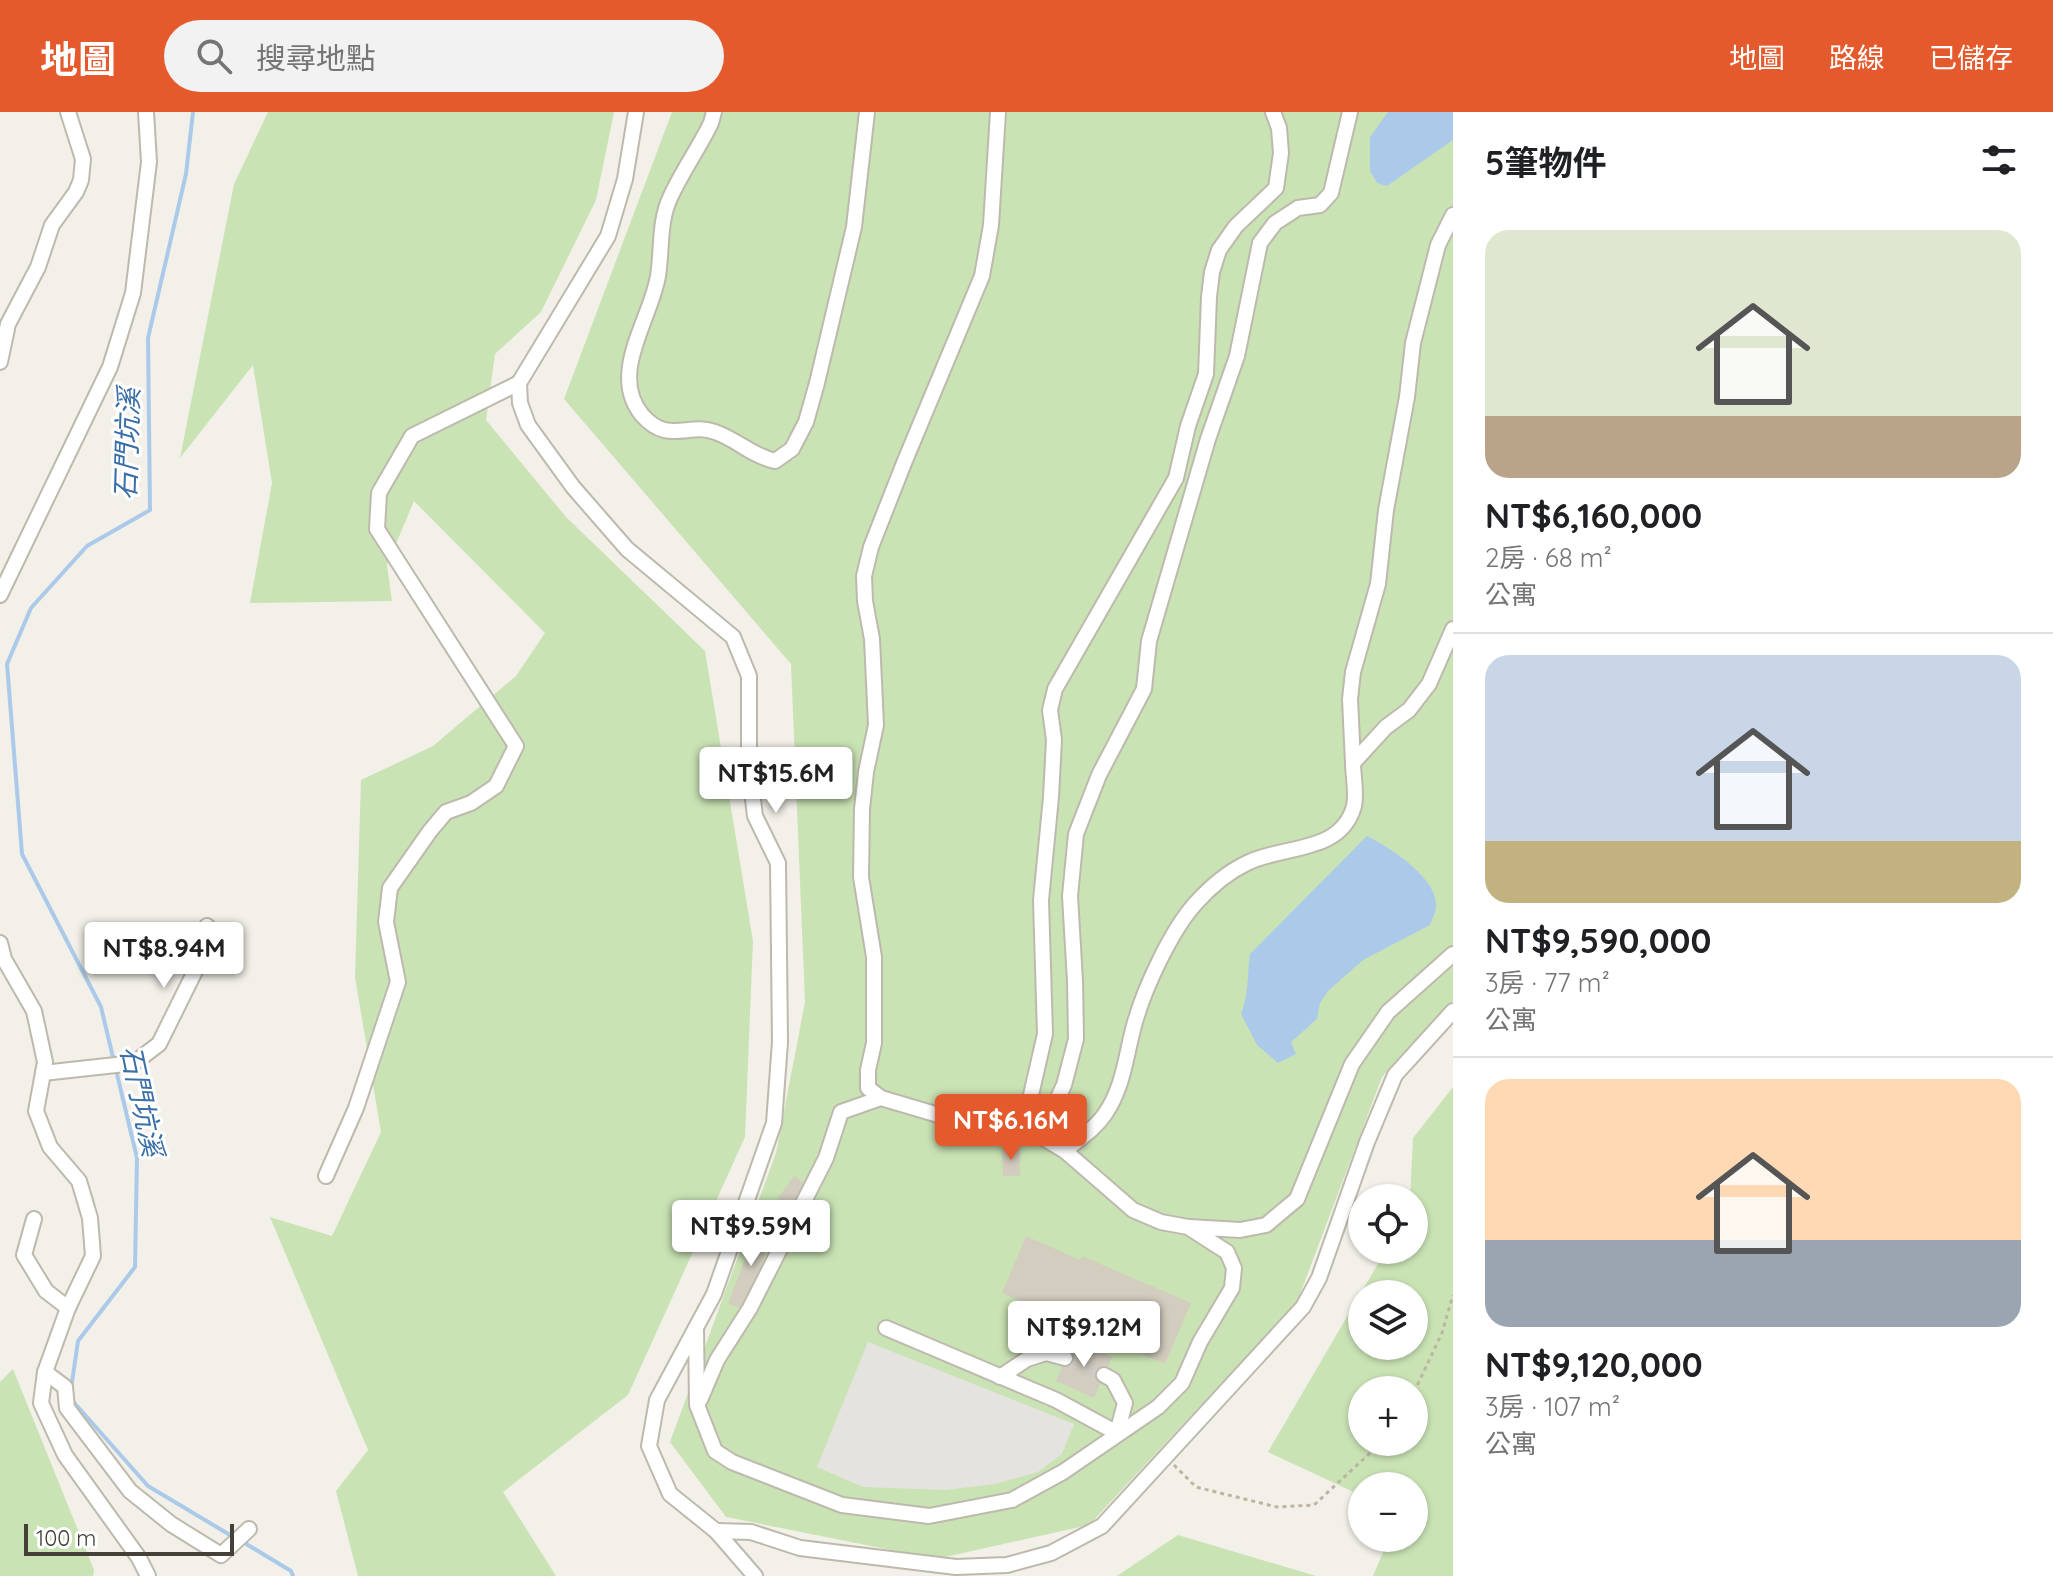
<!DOCTYPE html>
<html lang="zh-TW">
<head>
<meta charset="utf-8">
<style>
  :root { --surface:#fff; --page:#f2f2f2; --text:#202124; --muted:#757577; --line:#e0e0e0; --accent:#e55a2d }
  body { margin:0; font-family:Quicksand,"Noto Sans TC",sans-serif; background:var(--page); color:var(--text); height:100vh; display:flex; flex-direction:column; font-size:30px; white-space:nowrap }
  * { box-sizing:border-box; margin:0 }
  p { font-size:26px; color:var(--muted) }
  .icon { flex:none; width:44px; height:44px; fill:none; stroke:currentColor; stroke-width:2; stroke-linecap:round; stroke-linejoin:round }
  .map { position:relative; flex:1; overflow:hidden }
  .drawer { display:flex; flex-direction:column; background:var(--surface); width:600px }
  .drawer>* { flex:none }
  .buttons { position:absolute; left:1348px; top:1072px; display:grid; gap:16px }
  .buttons a { display:grid; place-items:center; width:80px; height:80px; border-radius:50%; background:var(--surface); box-shadow:0 2px 6px #0004; font-size:40px }
  .scale { position:absolute; left:24px; bottom:20px; width:210px; box-sizing:border-box; padding-left:8px; border:4px solid #454138; border-top:0; font-size:22px; line-height:28px; white-space:nowrap; color:#454138; -webkit-text-stroke:6px #fff; paint-order:stroke }
  .price { position:absolute; translate:-50% -68px; padding:0 18px; border-radius:8px; background:#fff; color:#222; font-size:26px; line-height:52px; filter:drop-shadow(0 2px 4px #0008) }
  .price::after { content:''; position:absolute; left:50%; top:48px; width:24px; height:18px; margin-left:-12px; background:inherit; clip-path:polygon(0 0,100% 0,50% 100%) }
  .price.active { background:var(--accent); color:#fff }
  ul { padding:0; list-style:none }
  li { display:grid; align-content:center; gap:16px; height:424px; padding:0 32px }
  li+li { border-top:2px solid var(--line) }
  li span { display:grid; place-items:center; height:248px; border-radius:24px; color:#555 }
  li>.icon { margin-inline-start:auto }
  span .icon { width:144px; height:144px; fill:#fffc; stroke-width:1 }
  li b { font-size:34px }
  h2 { display:flex; justify-content:space-between; align-items:center; height:96px; padding:0 32px; font-size:34px }
  header { display:flex; align-items:center; gap:48px; box-sizing:border-box; height:112px; padding:0 40px; background:var(--accent); color:#fff }
  header strong { font-size:38px }
  nav { display:flex; gap:44px; margin-inline-start:auto; font-size:28px }
  .search { width:560px; height:72px; background:var(--page); display:flex; align-items:center; gap:20px; box-sizing:border-box; padding:0 28px; border-radius:44px; color:var(--muted); font-size:30px }
  main { display:flex; flex:1; min-height:0 }
  .map>svg:first-child { display:block }
  .green { fill:#cae3b5; fill-rule:evenodd }
  .parking { fill:#e4e3e0 }
  .water { fill:#abcae9 }
  .lines { fill:none; stroke-linecap:round; stroke-linejoin:round }
  .stream { stroke:#abcae9; stroke-width:4 }
  .building { fill:#d3cdbf }
  .minor-tunnel { stroke:#cfcdc5; stroke-width:14; stroke-dasharray:14 7; stroke-linecap:butt }
  .minor-casing { stroke:#bdb9ac; stroke-width:18 }
  .path { stroke:#bdb59f; stroke-width:3; stroke-dasharray:4 4; stroke-linecap:butt }
  .minor { stroke:#fff; stroke-width:14 }
  .labels { text-anchor:middle; stroke-width:6; stroke-linejoin:round; paint-order:stroke }
  .water-label { font-size:28px; font-style:italic; fill:#3b6fa7; stroke:#fff }
</style>
</head>
<body>
<header>
<strong>地圖</strong>
<div class="search"><svg class="icon" aria-label="search" viewBox="0 0 24 24"><circle cx="10" cy="10" r="6"/><path d="M15 15l6 6"/></svg>搜尋地點</div>
<nav><a>地圖</a><a>路線</a><a>已儲存</a></nav>
</header>
<main>
<div class="map">
<svg width="1453" height="1464" viewBox="0 0 1453 1464">
  <rect width="100%" height="100%" fill="#f2f0e8"/>
  <g class="green">
    <polygon points="268,0 614,0 596,88 541,200 495,242 486,308 566,405 705,539 753,829 745,1025 628,1283 503,1380 556,1464 358,1464 336,1379 368,1338 270,1105 332,1124 381,1020 355,865 361,668 433,634 516,564 545,521 414,389 387,453 392,489 250,491 272,371 253,253 180,346 234,72"/>
    <polygon points="672,0 1453,0 1453,889 1382,965 1297,1190 1089,1413 936,1447 726,1405 670,1330 776,1041 805,890 791,552 564,287"/>
    <path d="M1453,975V1464H1373L1389,1426H1414V1374H1362V1384L1268,1340L1386,1138H1414V1086H1410L1413,1026ZM1414,1182V1234H1362V1182ZM1362,1278H1414V1330H1362Z"/>
    <polygon points="13,1257 94,1458 93,1464 0,1464 0,1270"/>
    <polygon points="1178,1423 1316,1464 1117,1464"/>
  </g>
  <polygon class="parking" points="868,1230 1074,1312 1062,1342 1038,1360 995,1372 945,1378 863,1375 817,1355"/>
  <g class="water">
    <polygon points="1388,0 1453,0 1453,28 1387,74 1377,71 1370,59 1370,25"/>
    <path d="M1367,724C1389,735 1438,766 1436,794C1436,800 1432,807 1430,813L1363,848L1328,879L1320,891L1317,907L1291,930L1296,942L1278,951L1257,933L1241,902C1249,882 1247,863 1250,842Z"/>
  </g>
  <g class="lines">
    <g class="stream">
      <polyline points="71,1277 78,1229 135,1155 137,1046 101,895 22,742 7,552 31,496 87,434 150,398 148,226 186,62 193,0"/>
      <polyline points="70,1286 148,1374 235,1426"/>
      <polyline points="243,1430 291,1459 293,1464"/>
    </g>
  </g>
  <g class="building">
    <polygon points="1002,1037 1020,1037 1020,1064 1003,1064"/>
    <polygon points="794,1064 806,1072 790,1095 778,1086"/>
    <polygon points="758,1115 774,1121 743,1198 728,1191"/>
    <polygon points="1026,1124 1080,1148 1082,1144 1191,1191 1165,1252 1002,1181"/>
    <polygon points="1073,1228 1112,1245 1094,1286 1056,1269"/>
  </g>
  <g class="lines">
    <polyline class="minor-tunnel" points="1065,1246 1104,1263"/>
    <g class="minor-casing">
      <g id="minor">
        <polyline points="636,0 625,67 608,124 519,271 520,291 528,313 573,375 627,437 733,525 749,564 749,654 755,704 778,751 780,930 774,1011 714,1182 657,1288 649,1334 670,1382 716,1419 755,1464"/>
        <path d="M714,0L711,11C699,36 681,61 670,86C659,109 662,139 658,164C651,207 608,262 642,303C668,333 689,310 715,320C738,328 750,343 775,349L792,337L806,310L817,271L854,115L867,0"/>
        <polyline points="0,250 8,212 38,155 52,113 76,80 81,68 83,47 68,0"/>
        <polyline points="0,483 110,255 133,181 149,50 146,0"/>
        <polyline points="1353,651 1350,587 1353,560 1378,472 1386,398 1407,285 1413,231 1438,133 1453,103"/>
        <polyline points="0,831 4,847 34,899 45,950 36,999 50,1035 79,1069 90,1106 93,1144 68,1196 45,1260 41,1291 65,1343 139,1446 148,1464"/>
        <polyline points="43,961 134,951 159,932 202,845 207,814"/>
        <polyline points="1026,1019 1025,1009 1045,922 1041,788 1051,685 1054,628 1050,598 1055,577 1176,366 1188,314 1206,262 1209,185 1212,160 1219,138 1236,114 1276,76 1281,41 1279,16 1273,0"/>
        <polyline points="1040,1024 1064,973 1076,927 1075,869 1070,784 1076,722 1099,663 1144,577 1149,529 1208,327 1237,244 1260,131 1275,111 1298,96 1320,93 1331,81 1350,0"/>
        <path d="M1065,1039C1079,1027 1095,1017 1105,1002C1124,975 1126,941 1135,910C1145,875 1171,819 1195,792C1211,774 1226,761 1247,751C1283,733 1341,742 1354,694C1357,681 1353,664 1353,651L1386,615L1409,598L1429,572L1453,517"/>
        <polyline points="326,1064 356,996 398,870 386,810 390,776 430,719 446,700 471,691 496,674 516,634 377,417 379,381 412,324 519,271"/>
        <polyline points="34,1107 24,1143 46,1179 68,1196"/>
        <polyline points="1189,1115 1240,1118 1266,1113 1297,1087 1352,952 1388,900 1453,842"/>
        <polyline points="696,1216 697,1293 715,1339 732,1350 842,1393 929,1404 1012,1388 1063,1360 1158,1295 1182,1271 1200,1230 1232,1176 1234,1156 1227,1140 1188,1115 1161,1110 1133,1098 1065,1039 1040,1024 1015,1015 979,1015 881,986 868,976 868,958 874,931 874,845 861,765 862,697 866,660 876,613 872,527 865,489 864,464 871,435 904,351 982,164 991,113 998,0"/>
        <polyline points="886,1216 1056,1288 1117,1321 1125,1291 1113,1268 1104,1263"/>
        <polyline points="45,1260 65,1275 67,1296 130,1379 171,1412 221,1443 249,1417"/>
        <polyline points="1000,1265 1027,1247 1046,1241 1065,1246"/>
        <polyline points="700,1288 717,1248 750,1196 826,1046 841,1000 881,986"/>
        <polyline points="716,1419 751,1420 800,1436 956,1455 1007,1453 1051,1441 1102,1414 1303,1195 1319,1166 1367,1030 1395,963 1453,899"/>
      </g>
    </g>
    <g class="path">
      <polyline points="1414,1280 1442,1221 1453,1183"/>
      <polyline points="1174,1353 1196,1375 1277,1395 1314,1393 1382,1330"/>
    </g>
    <use href="#minor" class="minor"/>
  </g>
  <g class="labels">
    <g class="water-label">
      <text transform="translate(127 332) rotate(-88)" y="10">石門坑溪</text>
      <text transform="translate(142 989) rotate(78)" y="10">石門坑溪</text>
    </g>
  </g>
</svg>
<div class="buttons">
<a><svg class="icon" aria-label="locate" viewBox="0 0 24 24"><circle cx="12" cy="12" r="6"/><path d="M12 2v4M12 18v4M2 12h4M18 12h4"/></svg></a>
<a><svg class="icon" aria-label="layers" viewBox="0 0 24 24"><path d="M12 4l9 5-9 5-9-5zM3 14l9 5 9-5"/></svg></a>
<a>+</a>
<a>−</a>
</div>
<div class="scale">100 m</div>
<b class="price" style="left:776px;top:703px">NT$15.6M</b>
<b class="price" style="left:164px;top:878px">NT$8.94M</b>
<b class="price active" style="left:1011px;top:1050px">NT$6.16M</b>
<b class="price" style="left:751px;top:1156px">NT$9.59M</b>
<b class="price" style="left:1084px;top:1257px">NT$9.12M</b>
</div>
<section class="drawer">
<h2>5筆物件<svg class="icon" aria-label="filters" viewBox="0 0 24 24"><path d="M4 7h16M4 17h16"/><circle cx="9" cy="7" r="2"/><circle cx="15" cy="17" r="2"/></svg></h2>
<ul>
<li><span style="background:linear-gradient(#dfe7d0 75%,#b9a48a 0)"><svg class="icon" aria-label="home" viewBox="0 0 24 24"><path d="M3 11l9-7 9 7M6 9v11h12V9"/></svg></span><div><b>NT$6,160,000</b><p>2房 · 68 m²</p><p>公寓</p></div></li>
<li><span style="background:linear-gradient(#c9d6e8 75%,#c2b280 0)"><svg class="icon" aria-label="home" viewBox="0 0 24 24"><path d="M3 11l9-7 9 7M6 9v11h12V9"/></svg></span><div><b>NT$9,590,000</b><p>3房 · 77 m²</p><p>公寓</p></div></li>
<li><span style="background:linear-gradient(#ffd9b3 65%,#9aa5b1 0)"><svg class="icon" aria-label="home" viewBox="0 0 24 24"><path d="M3 11l9-7 9 7M6 9v11h12V9"/></svg></span><div><b>NT$9,120,000</b><p>3房 · 107 m²</p><p>公寓</p></div></li>
</ul>
</section>
</main>
</body>
</html>
